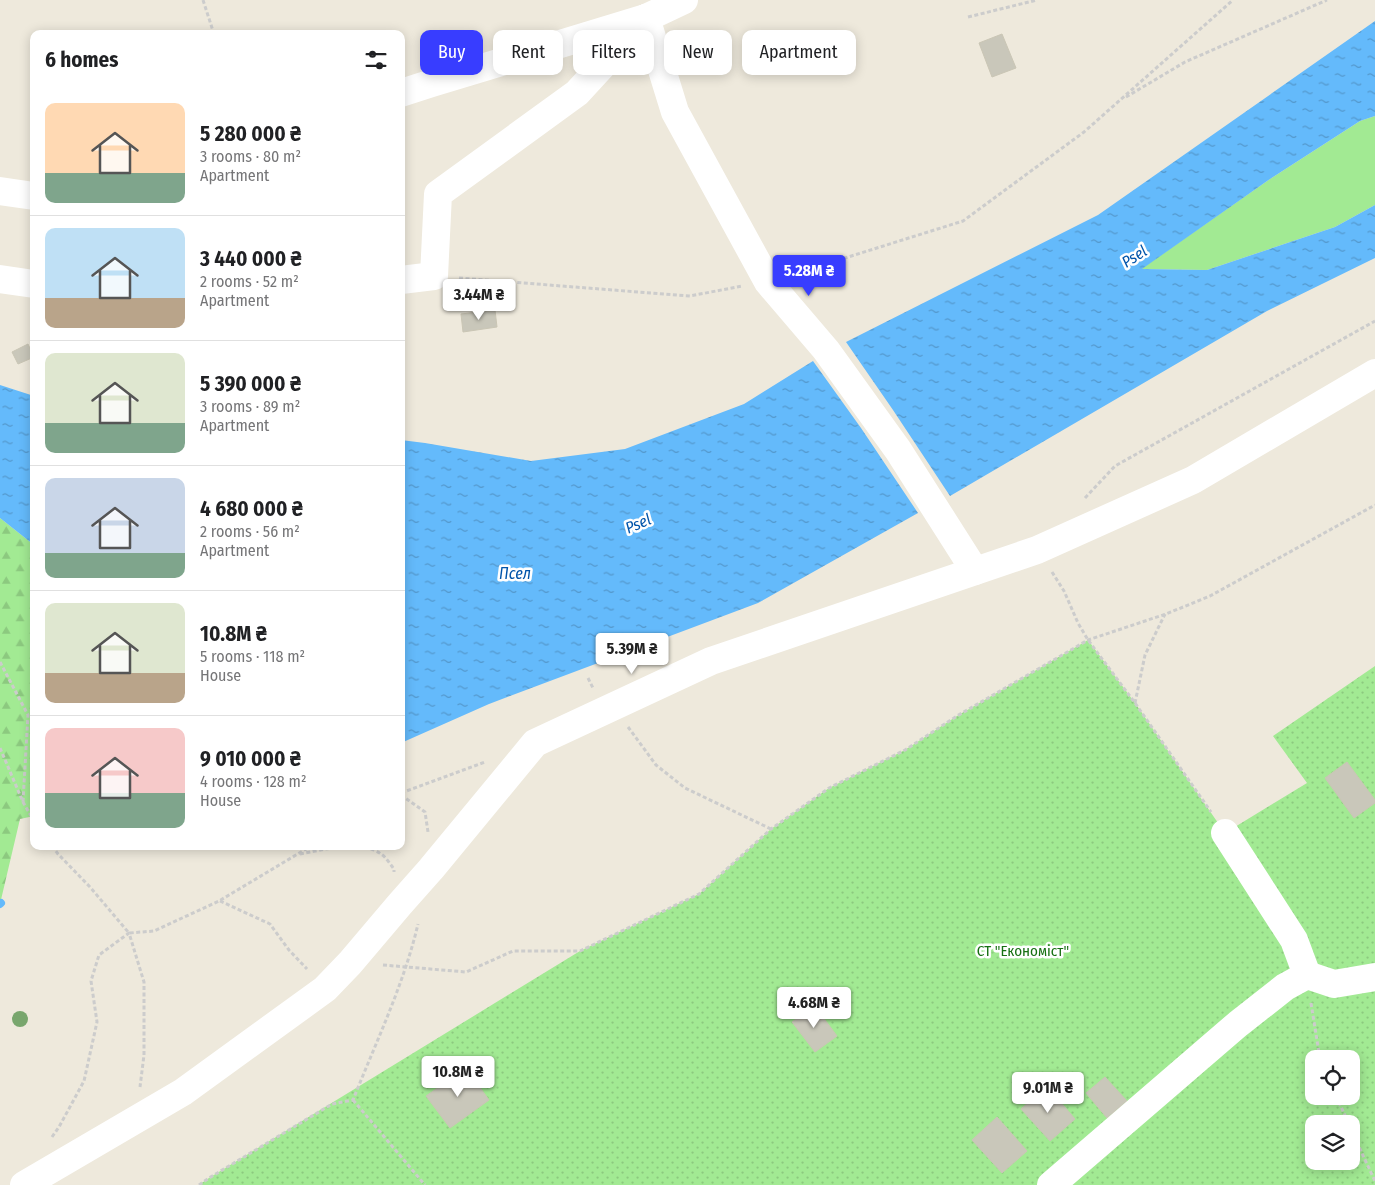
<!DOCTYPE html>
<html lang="en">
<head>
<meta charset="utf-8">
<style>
  :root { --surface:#fff; --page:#f6f6f6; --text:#202124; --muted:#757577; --line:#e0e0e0; --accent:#383dff }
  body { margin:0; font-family:"Fira Sans Condensed",sans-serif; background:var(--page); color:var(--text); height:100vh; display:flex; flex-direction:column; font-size:19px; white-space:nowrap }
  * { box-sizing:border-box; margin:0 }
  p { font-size:16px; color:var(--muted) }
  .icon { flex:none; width:28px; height:28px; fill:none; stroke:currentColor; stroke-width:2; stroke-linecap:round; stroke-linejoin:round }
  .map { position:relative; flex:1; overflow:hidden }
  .details { position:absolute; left:30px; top:30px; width:375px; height:820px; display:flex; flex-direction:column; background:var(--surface); border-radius:10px; box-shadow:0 2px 12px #0003 }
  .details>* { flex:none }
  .guide { position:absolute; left:420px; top:30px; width:475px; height:45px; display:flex; gap:10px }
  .controls { position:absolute; left:1305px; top:1050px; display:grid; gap:10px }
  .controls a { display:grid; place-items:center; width:55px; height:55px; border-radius:10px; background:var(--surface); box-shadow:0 2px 12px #0003; font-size:25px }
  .price { position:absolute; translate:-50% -42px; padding:0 11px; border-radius:5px; background:#fff; color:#222; font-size:16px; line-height:32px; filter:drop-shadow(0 1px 2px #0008) }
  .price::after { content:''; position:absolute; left:50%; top:30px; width:15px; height:11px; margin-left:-8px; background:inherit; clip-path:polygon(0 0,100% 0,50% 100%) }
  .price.current { background:var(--accent); color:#fff }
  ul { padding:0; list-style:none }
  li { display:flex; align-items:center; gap:15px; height:125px; padding:0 15px }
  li+li { border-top:1px solid var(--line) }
  li span { display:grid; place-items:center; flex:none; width:140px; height:100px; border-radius:10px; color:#555 }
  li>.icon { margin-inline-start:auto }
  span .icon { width:60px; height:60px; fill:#fffc; stroke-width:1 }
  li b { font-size:21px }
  h2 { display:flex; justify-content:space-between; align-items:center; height:60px; padding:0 15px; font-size:21px }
  .tag { padding:0 18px; border-radius:10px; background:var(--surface); box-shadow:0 2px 12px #0003; font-size:18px; line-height:45px }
  .tag.current { background:var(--accent); color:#fff }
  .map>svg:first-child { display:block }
  .grass { fill:#a2ea93 }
  .forest { fill:url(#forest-firs) }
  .park { fill:url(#park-dots); fill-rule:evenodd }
  .water { fill:url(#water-ripples) }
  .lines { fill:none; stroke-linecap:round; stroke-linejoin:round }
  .stream { stroke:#64bafb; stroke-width:8 }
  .building { fill:#c9c7ba; stroke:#cac6b5 }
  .path { stroke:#ccc; stroke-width:3; stroke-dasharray:4 2.5; stroke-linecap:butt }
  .minor { stroke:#fff; stroke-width:28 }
  .tree { fill:#78a66d }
  .labels { text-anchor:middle; stroke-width:5; stroke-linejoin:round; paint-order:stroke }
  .park-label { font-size:15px; fill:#177013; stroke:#fff }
  .water-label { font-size:16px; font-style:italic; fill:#0054aa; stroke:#fff }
</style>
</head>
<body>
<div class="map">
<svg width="1375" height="1185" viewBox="0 0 1375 1185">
  <defs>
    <pattern id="forest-firs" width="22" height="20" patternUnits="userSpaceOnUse" patternTransform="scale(1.25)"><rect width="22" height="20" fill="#a2ea93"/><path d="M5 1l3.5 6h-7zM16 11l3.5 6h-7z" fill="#8cc97f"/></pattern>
    <pattern id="park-dots" width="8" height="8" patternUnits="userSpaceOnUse" patternTransform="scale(1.25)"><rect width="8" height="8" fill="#a2ea93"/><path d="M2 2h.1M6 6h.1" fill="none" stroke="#8cc97f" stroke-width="1.8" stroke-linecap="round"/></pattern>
    <pattern id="water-ripples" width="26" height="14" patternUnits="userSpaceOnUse" patternTransform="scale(1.25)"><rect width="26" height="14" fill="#64bafb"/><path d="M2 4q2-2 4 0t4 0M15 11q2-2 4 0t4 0" fill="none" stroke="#5397cb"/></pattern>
  </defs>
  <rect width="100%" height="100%" fill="#eee9dc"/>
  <polygon class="grass" points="1375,116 1375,205 1335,227 1207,270 1141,269 1270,179 1360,121"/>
  <polygon class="forest" points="0,518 34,545 34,816 20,819 0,904"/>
  <path class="park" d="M1088,640L1135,703L1225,833L1307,783L1273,736L1375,666V1185H199L209,1178L580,951L699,894L771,829L829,788L905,750L957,716ZM1314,1059H1351V1096H1314ZM1314,1124H1351V1161H1314Z"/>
  <g class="water">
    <polygon points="1375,21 1375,116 1360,121 1270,179 1142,269 1207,270 1335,227 1375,205 1375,258 1267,311 950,496 893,410 846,342 1098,215"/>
    <polygon points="813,361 861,428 918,513 758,603 489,704 401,743 401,440 425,443 531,461 625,449 744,404"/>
    <polygon points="0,385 34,396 34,545 0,518"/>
  </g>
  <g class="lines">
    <polyline class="stream" points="0,904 1,903"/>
  </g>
  <g class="building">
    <polygon points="1002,34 1016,68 992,77 979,43"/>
    <polygon points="495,310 497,327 463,332 461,314"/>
    <polygon points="28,344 34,357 18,364 12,352"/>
    <polygon points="1347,762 1375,800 1375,803 1354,818 1325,778"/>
    <polygon points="814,1005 837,1036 815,1052 792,1022"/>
    <polygon points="466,1068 489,1100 450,1128 426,1096"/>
    <polygon points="1105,1077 1127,1101 1107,1118 1086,1093"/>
    <polygon points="1047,1086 1075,1119 1050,1141 1021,1109"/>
    <polygon points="997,1117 1027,1151 1002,1173 972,1140"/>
  </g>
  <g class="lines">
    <g class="path">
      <polyline points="203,0 214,34"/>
      <polyline points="968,17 1037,0"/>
      <polyline points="1126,97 1185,62 1327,0"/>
      <polyline points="794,274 963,221 1084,132 1233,0"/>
      <polyline points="459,278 690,296 742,286"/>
      <polyline points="1085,498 1115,466 1375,321"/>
      <polyline points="1052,572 1064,591 1078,623 1088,640 1135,703 1211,812"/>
      <polyline points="0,662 28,715 23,802"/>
      <polyline points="588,678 593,688"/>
      <polyline points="1135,703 1145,655 1165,614"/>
      <polyline points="628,727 656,765 685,788 771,829"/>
      <polyline points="0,748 23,802 34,821"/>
      <polyline points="401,793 485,762"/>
      <polyline points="401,795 425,812 428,832"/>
      <polyline points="52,846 58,854 90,887 129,933 154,931 219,901 311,846"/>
      <path d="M300,854C323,850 361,839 381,854C386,857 390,864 394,869V872"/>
      <polyline points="220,901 270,924 289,950 307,969"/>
      <polyline points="383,965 466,972 513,951 580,951 699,894 771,829 829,788 905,750 957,716 1088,640 1166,614 1210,596 1375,505"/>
      <polyline points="1311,1003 1320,1059"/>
      <polyline points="1336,1096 1349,1124"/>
      <polyline points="353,1100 425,1185"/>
      <polyline points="1351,1130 1375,1181"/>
      <polyline points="52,1137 59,1127 84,1081 97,1022 91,981 99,955 129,933 144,982 144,1055 140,1087"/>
      <path d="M199,1185L209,1178L332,1104L353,1100C376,1042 404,984 418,924"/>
    </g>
    <g class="minor">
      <polyline points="646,18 675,112 768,282 826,350 898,450 975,571"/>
      <polyline points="401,93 432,83 646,18 684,0"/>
      <polyline points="0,191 34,196"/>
      <polyline points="0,279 34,284"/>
      <polyline points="401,280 434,276 438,194 577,93 646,18"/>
      <polyline points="1307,975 1334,984 1375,977"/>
      <polyline points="24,1185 183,1092 325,989 350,963 400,904 431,869 535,743 711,661 1037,550 1193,480 1375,373"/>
      <polyline points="1051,1185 1238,1024 1285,987 1307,975 1294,940 1225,833"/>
    </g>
  </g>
  <circle class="tree" cx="20" cy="1019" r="8"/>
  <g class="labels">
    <g class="park-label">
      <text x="1023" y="956">СТ "Економіст"</text>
    </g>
    <g class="water-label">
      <text transform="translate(1134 256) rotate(-33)" y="6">Psel</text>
      <text transform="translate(638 523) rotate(-23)" y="6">Psel</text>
      <text x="515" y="579">Псел</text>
    </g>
  </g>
</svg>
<div class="controls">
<a><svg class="icon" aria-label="locate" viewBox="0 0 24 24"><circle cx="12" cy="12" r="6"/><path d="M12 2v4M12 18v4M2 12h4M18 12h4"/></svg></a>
<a><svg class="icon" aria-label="layers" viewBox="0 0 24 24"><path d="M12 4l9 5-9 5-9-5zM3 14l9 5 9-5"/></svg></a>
</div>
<b class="price current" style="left:809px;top:297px">5.28M ₴</b>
<b class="price" style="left:479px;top:321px">3.44M ₴</b>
<b class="price" style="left:632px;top:675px">5.39M ₴</b>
<b class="price" style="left:814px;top:1029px">4.68M ₴</b>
<b class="price" style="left:458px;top:1098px">10.8M ₴</b>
<b class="price" style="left:1048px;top:1114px">9.01M ₴</b>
<div class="guide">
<a class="tag current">Buy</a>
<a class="tag">Rent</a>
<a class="tag">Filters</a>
<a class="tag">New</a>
<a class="tag">Apartment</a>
</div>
<section class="details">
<h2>6 homes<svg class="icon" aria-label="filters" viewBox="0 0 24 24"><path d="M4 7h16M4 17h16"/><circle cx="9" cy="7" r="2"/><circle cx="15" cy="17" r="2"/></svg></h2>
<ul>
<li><span style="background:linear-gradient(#ffd9b3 70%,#7fa58c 0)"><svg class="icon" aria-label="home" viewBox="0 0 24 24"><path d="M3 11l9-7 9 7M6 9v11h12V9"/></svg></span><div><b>5 280 000 ₴</b><p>3 rooms · 80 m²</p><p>Apartment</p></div></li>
<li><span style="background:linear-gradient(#bfe0f5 70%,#b9a48a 0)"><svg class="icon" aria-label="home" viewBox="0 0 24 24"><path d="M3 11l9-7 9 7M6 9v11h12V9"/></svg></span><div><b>3 440 000 ₴</b><p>2 rooms · 52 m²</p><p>Apartment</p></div></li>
<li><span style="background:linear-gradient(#dfe7d0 70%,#7fa58c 0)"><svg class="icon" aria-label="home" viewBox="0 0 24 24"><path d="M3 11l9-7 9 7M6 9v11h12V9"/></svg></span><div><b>5 390 000 ₴</b><p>3 rooms · 89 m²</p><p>Apartment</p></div></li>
<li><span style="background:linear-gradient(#c9d6e8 75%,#7fa58c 0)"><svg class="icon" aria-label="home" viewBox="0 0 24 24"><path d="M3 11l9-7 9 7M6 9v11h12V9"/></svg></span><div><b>4 680 000 ₴</b><p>2 rooms · 56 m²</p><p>Apartment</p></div></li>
<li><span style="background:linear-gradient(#dfe7d0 70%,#b9a48a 0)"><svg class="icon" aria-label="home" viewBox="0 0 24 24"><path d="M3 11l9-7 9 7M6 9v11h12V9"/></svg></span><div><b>10.8M ₴</b><p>5 rooms · 118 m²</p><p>House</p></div></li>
<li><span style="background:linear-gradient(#f6c9c9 65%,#7fa58c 0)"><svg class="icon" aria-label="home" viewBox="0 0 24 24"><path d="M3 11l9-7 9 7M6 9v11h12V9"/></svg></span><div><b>9 010 000 ₴</b><p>4 rooms · 128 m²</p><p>House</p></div></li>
</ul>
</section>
</div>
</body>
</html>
